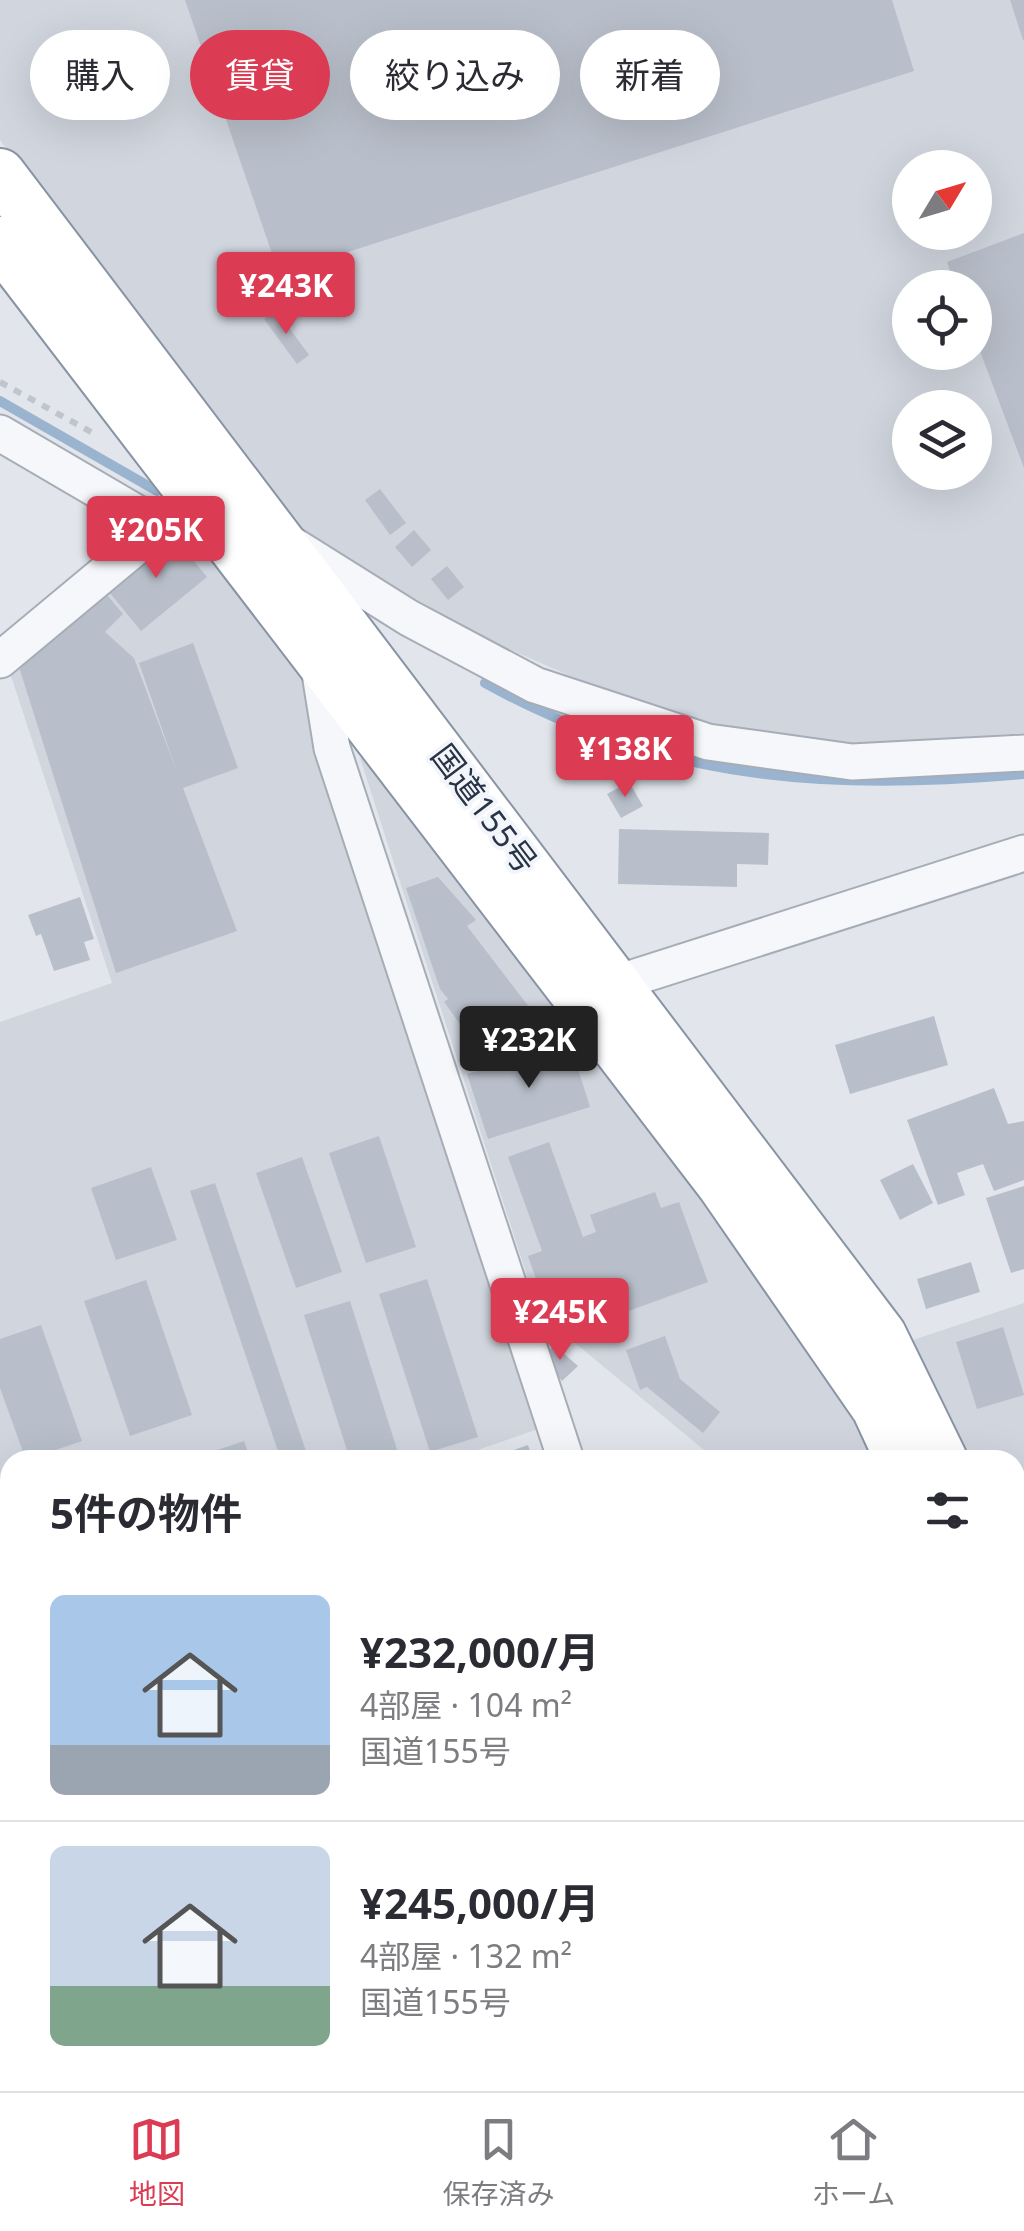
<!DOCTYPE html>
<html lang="ja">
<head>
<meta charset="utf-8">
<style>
  :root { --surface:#fff; --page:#f2f2f3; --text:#2b2b33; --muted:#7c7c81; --line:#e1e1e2; --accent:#dc3c53 }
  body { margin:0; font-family:"Noto Sans","Noto Sans JP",sans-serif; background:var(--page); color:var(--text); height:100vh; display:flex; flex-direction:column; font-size:38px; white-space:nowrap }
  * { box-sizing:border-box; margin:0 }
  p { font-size:32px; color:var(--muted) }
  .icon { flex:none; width:55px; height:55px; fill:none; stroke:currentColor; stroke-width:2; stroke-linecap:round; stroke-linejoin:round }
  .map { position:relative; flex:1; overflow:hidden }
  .panel { position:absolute; left:0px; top:1450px; width:1025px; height:642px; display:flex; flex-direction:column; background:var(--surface); border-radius:30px 30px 0 0; box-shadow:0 10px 40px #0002 }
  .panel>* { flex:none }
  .banner { position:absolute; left:30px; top:30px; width:965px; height:90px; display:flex; gap:20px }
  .needle { width:65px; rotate:52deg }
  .controls { position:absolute; left:892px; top:150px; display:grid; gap:20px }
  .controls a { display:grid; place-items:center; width:100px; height:100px; border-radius:50%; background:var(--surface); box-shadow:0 10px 40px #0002; font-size:50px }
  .price { position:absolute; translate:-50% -85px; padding:0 22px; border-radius:10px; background:var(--accent); color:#fff; font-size:32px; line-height:65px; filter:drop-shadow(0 2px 5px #0008) }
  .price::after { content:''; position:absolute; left:50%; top:60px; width:30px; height:22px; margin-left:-15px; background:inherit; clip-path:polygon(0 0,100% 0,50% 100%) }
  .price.selected { background:#222; color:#fff }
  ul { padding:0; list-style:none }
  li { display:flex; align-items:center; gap:30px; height:250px; padding:0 50px }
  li+li { border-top:2px solid var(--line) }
  li span { display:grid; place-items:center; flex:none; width:280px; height:200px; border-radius:15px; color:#555 }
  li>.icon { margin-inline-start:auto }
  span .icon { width:120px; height:120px; fill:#fffc; stroke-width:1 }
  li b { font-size:42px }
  h2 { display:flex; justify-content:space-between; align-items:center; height:120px; padding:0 50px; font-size:42px }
  .tag { padding:0 35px; border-radius:45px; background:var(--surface); box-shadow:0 10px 40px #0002; font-size:35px; line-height:90px }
  .tag.selected { background:var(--accent); color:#fff }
  .dock { display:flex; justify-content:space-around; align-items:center; height:140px; border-top:2px solid var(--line); background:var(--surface); font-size:28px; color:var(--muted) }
  .dock a { display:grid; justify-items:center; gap:5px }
  .dock .selected { color:var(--accent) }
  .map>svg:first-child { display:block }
  .built { fill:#d0d5de; fill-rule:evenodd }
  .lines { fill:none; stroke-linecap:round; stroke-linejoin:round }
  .stream { stroke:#9ab3cf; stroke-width:10 }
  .building { fill:#b9bfca }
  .minor-casing { stroke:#a6adb7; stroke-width:39 }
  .major-casing { stroke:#a0aab9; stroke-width:46 }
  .highway-casing { stroke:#8893a4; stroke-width:54 }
  .path { stroke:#c0c4cb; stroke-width:6; stroke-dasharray:8 8; stroke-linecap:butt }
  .minor { stroke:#f6f7fa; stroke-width:35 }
  .major { stroke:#fff; stroke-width:42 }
  .highway { stroke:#fff; stroke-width:50 }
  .labels { text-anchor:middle; stroke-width:8; stroke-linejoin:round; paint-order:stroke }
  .street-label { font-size:32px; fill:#283346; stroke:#f2f5f9 }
</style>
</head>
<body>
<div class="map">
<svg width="1024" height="2091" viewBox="0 0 1024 2091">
  <rect width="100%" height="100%" fill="#e2e6ec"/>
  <g class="built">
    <path d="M0,0H1024V733L845,745L718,725L595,687L482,637L310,539L265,479L260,482L0,140ZM910,168H975V232H910ZM910,288H975V352H910ZM910,408H975V472H910Z"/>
    <polygon points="188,524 310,683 544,1427 449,1460 10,1460 10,1555 0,1525 0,1022 112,983 9,670"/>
    <polygon points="360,758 367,760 774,1291 843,1400 874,1460 716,1460 539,1313"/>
    <polygon points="1024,1303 1024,1592 1015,1570 1015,1460 966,1460 910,1352 913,1340"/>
  </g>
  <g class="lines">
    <g class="stream">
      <polyline points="0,401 157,491"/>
      <path d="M485,683C662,781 827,791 1024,774"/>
    </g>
  </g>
  <g class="building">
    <polygon points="185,0 892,0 914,71 279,274"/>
    <polygon points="1010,0 1024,0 1024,40 1023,40"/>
    <polygon points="1024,233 1024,468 975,338 975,288 956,288 947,262"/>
    <polygon points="276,310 309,355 297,364 264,319"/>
    <polygon points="380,489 406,523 390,535 365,500"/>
    <polygon points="414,530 431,550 412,567 395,547"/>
    <polygon points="169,531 207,577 141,631 105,587"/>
    <polygon points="447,566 464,587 448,600 431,579"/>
    <polygon points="103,590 123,614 105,632 134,658 177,772 139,663 193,643 238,768 183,788 237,931 116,973 19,667"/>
    <polygon points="629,782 643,806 621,818 607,794"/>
    <polygon points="619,829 769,833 768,865 737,864 737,887 618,884"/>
    <polygon points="438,877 476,920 467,926 542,1024 514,1044 485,1049 481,1044 472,1051 460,1035 465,1031 444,1002 448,999 440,989 406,888"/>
    <polygon points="80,897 94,939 84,942 90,960 54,971 41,934 36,936 28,915"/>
    <polygon points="934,1016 948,1065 850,1094 835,1045"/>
    <polygon points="570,1043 590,1107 488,1139 467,1074"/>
    <polygon points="994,1088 1008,1124 1024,1121 1024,1180 994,1191 983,1164 957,1173 965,1195 938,1205 907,1120"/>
    <polygon points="379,1136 416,1247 366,1263 329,1153"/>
    <polygon points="549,1142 583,1237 596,1232 590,1215 655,1192 661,1208 679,1202 708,1282 574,1331 547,1310 528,1256 542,1251 508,1157"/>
    <polygon points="302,1157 342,1272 296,1288 256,1173"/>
    <polygon points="913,1164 933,1203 900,1220 880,1180"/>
    <polygon points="151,1167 177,1240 116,1260 91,1188"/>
    <polygon points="215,1183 309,1460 281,1460 190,1191"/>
    <polygon points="1024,1186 1024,1269 1011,1273 986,1198"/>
    <polygon points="971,1262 980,1292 926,1309 917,1279"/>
    <polygon points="427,1279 478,1437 430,1452 379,1294"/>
    <polygon points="146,1280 192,1415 130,1436 84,1301"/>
    <polygon points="350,1301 400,1459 396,1460 350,1460 304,1315"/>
    <polygon points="41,1325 82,1441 26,1460 0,1388 0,1339"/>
    <polygon points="1003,1327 1024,1395 977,1409 956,1342"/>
    <polygon points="665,1336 680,1379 720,1412 703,1433 647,1387 640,1390 626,1350"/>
    <polygon points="554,1345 578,1366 562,1381 543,1358"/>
    <polygon points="244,1441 251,1460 191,1460 191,1459"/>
    <polygon points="528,1445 533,1460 488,1460 488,1459"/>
    <polygon points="10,1937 10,1996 0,1982 0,1949"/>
    <polygon points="1024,1972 1024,2048 1015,2055 1015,1979"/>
    <polygon points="515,2082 589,2082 589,2083 568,2091 519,2091"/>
    <polygon points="606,2082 656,2082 660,2091 609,2091"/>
    <polygon points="751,2082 868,2082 868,2083 848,2091 731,2091"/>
  </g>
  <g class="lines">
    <g class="minor-casing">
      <g id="minor">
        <polyline points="0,433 159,526"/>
        <polyline points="291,544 409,618 535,685 708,742 852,762 1024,753"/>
        <polyline points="0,660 196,497 213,505"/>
        <polyline points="318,661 332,748 566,1460"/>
        <polyline points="617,983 1024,853"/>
        <polyline points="0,1561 10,1591"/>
        <polyline points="0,1698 10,1694"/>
        <polyline points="0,1902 10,1901"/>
        <polyline points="131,2082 133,2091"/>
        <polyline points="227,2082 230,2091"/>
        <polyline points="948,2082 953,2091"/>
      </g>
    </g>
    <g class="major-casing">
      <g id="major">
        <polyline points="1015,1826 1024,1822"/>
        <polyline points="367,2091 387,2082"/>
      </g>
    </g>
    <g class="highway-casing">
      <g id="highway">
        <polyline points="0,174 881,1335 942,1460"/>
        <polyline points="0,242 722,1184 877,1408 901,1460"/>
        <polyline points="1015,1626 1024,1646"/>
        <polyline points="1015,1733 1024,1756"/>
      </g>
    </g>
    <polyline class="path" points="0,382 93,433"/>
    <use href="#minor" class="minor"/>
    <use href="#major" class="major"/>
    <use href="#highway" class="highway"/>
  </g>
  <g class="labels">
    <g class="street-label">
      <text transform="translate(484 809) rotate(53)" y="11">国道155号</text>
    </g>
  </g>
</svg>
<div class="controls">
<a><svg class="needle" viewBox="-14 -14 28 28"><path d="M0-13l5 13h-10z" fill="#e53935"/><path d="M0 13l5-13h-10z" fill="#7c7c81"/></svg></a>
<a><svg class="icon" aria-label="locate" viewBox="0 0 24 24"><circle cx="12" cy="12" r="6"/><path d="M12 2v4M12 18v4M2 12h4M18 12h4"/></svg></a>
<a><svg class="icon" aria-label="layers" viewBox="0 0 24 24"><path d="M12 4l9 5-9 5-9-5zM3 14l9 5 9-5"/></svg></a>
</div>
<b class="price" style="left:286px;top:337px">¥243K</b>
<b class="price" style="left:156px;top:581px">¥205K</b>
<b class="price" style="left:625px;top:800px">¥138K</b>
<b class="price selected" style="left:529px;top:1091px">¥232K</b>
<b class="price" style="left:560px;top:1363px">¥245K</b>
<div class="banner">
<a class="tag">購入</a>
<a class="tag selected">賃貸</a>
<a class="tag">絞り込み</a>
<a class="tag">新着</a>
</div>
<section class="panel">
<h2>5件の物件<svg class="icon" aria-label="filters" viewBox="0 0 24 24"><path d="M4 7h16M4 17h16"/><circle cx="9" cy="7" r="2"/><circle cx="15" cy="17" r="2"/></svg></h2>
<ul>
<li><span style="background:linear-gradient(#a9c7e8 75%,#9aa5b1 0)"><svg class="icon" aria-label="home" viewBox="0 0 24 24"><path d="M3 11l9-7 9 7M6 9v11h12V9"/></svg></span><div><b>¥232,000/月</b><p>4部屋 · 104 m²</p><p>国道155号</p></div></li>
<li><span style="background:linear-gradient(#c9d6e8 70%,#7fa58c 0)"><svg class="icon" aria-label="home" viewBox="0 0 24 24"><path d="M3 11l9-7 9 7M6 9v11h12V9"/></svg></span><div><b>¥245,000/月</b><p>4部屋 · 132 m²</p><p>国道155号</p></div></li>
</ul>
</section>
</div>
<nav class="dock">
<a class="selected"><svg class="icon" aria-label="map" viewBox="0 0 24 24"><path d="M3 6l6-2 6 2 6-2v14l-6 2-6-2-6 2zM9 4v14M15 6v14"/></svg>地図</a>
<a><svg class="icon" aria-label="saved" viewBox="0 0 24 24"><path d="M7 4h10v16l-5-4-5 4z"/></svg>保存済み</a>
<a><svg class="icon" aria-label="home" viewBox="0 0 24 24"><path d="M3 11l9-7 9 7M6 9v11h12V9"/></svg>ホーム</a>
</nav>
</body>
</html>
